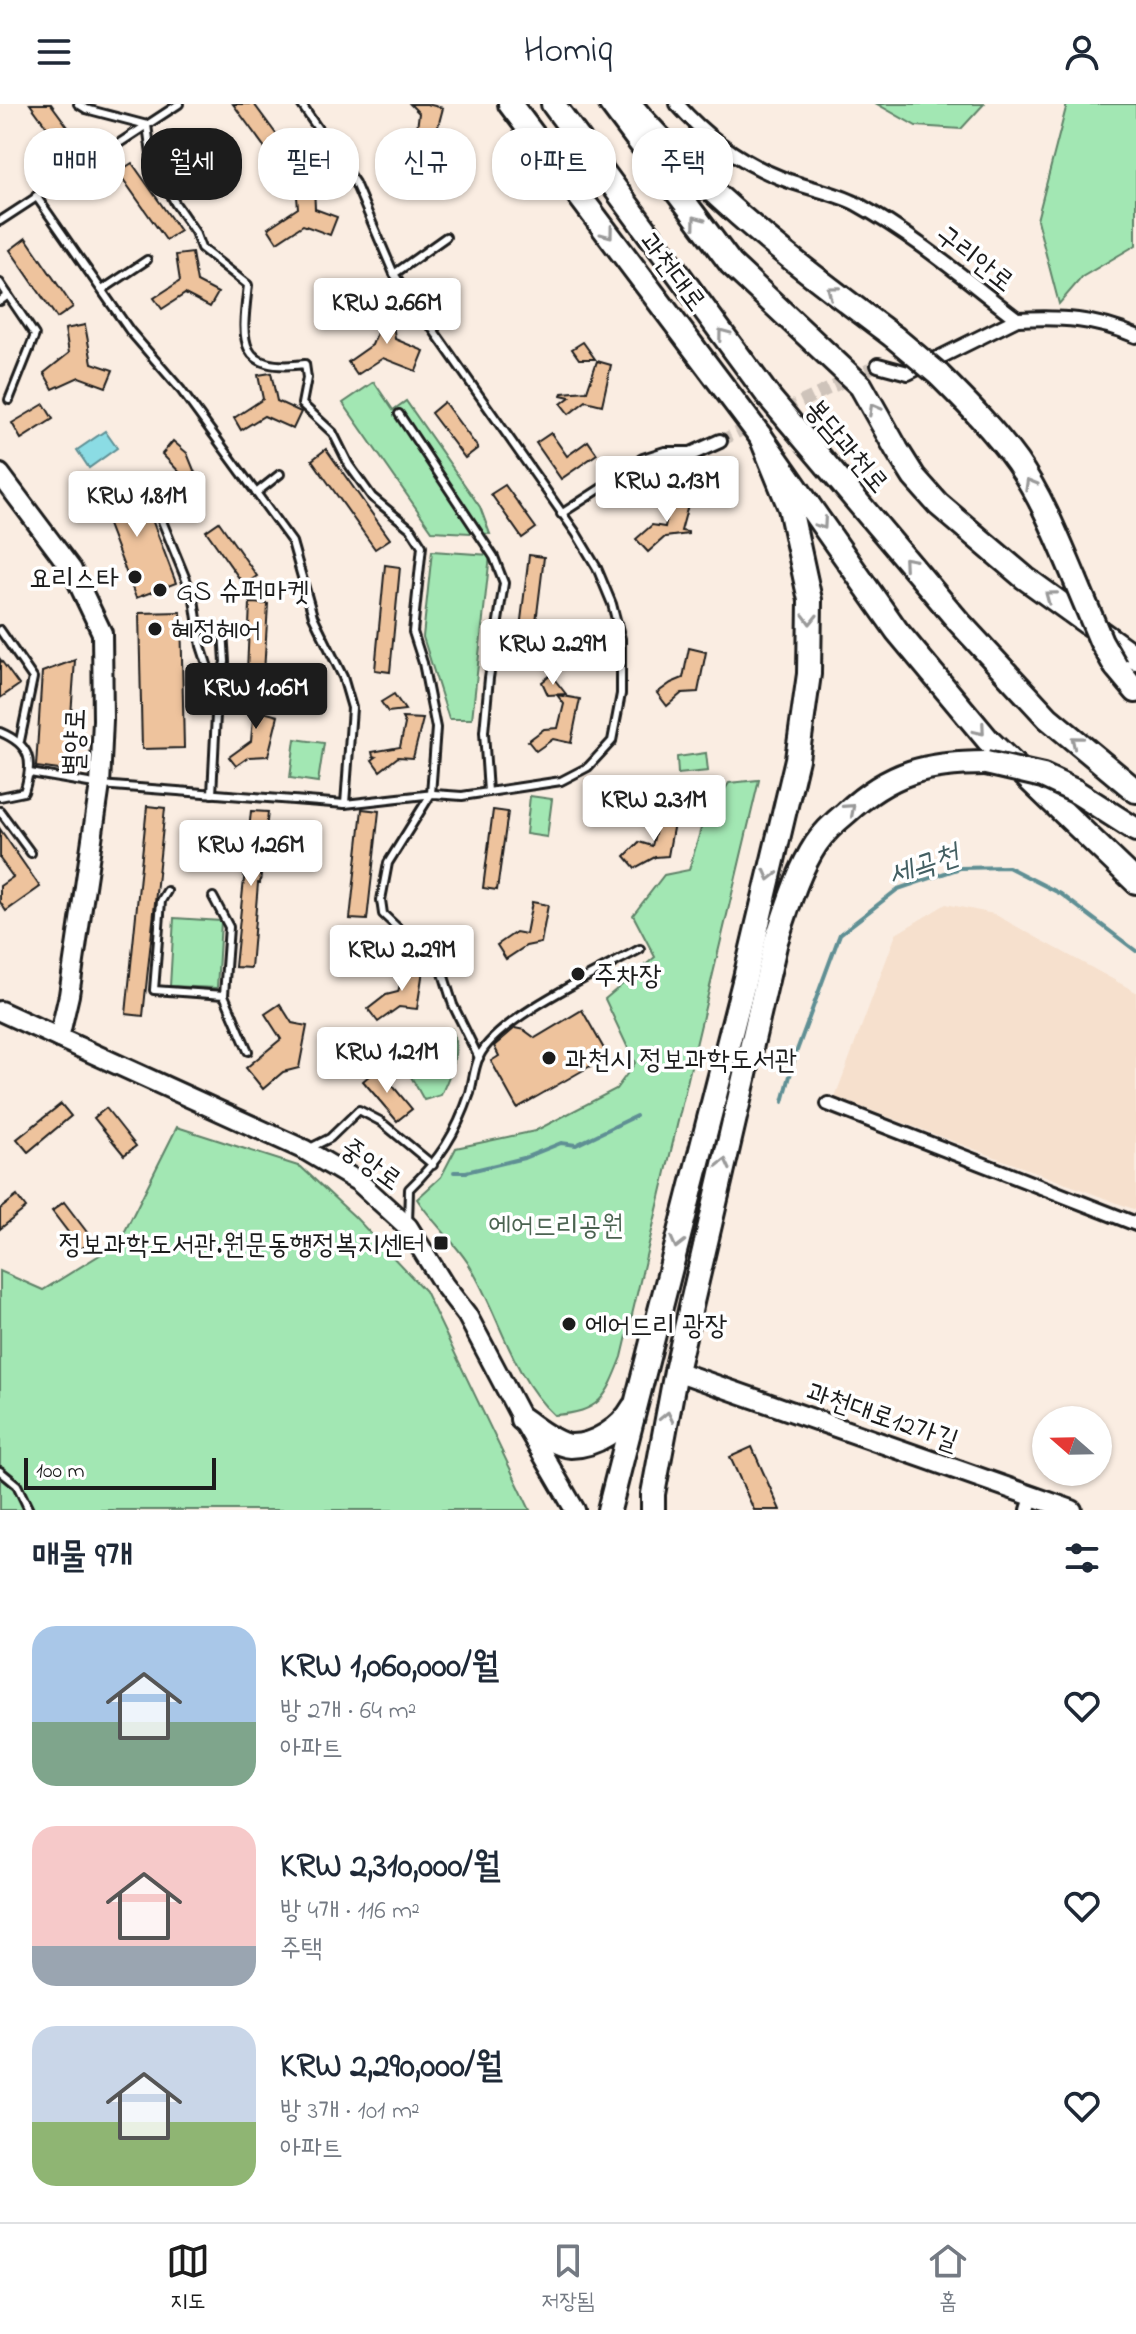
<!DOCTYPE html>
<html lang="ko">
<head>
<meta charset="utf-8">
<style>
  :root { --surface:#fff; --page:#f2f2f3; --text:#1f2937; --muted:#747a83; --line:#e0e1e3; --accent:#1c1c1c }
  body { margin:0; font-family:"Indie Flower","Poor Story",sans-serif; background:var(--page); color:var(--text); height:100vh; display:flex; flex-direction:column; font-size:30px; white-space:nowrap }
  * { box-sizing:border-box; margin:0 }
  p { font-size:26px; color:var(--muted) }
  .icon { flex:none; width:44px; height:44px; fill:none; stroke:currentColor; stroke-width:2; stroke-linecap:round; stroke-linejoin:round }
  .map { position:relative; height:1406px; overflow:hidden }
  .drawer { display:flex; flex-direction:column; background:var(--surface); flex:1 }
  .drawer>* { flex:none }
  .guide { position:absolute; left:24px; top:24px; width:1088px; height:72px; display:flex; gap:16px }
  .needle { width:52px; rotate:290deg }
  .fabs { position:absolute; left:1032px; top:1302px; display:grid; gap:16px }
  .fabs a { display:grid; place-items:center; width:80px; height:80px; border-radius:50%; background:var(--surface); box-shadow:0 2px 6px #0004; font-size:40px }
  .scale { position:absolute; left:24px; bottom:20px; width:192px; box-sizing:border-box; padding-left:8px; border:4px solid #1c1c1c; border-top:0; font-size:22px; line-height:28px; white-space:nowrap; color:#1c1c1c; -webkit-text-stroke:6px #fff; paint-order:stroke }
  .price { position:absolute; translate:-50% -68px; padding:0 18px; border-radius:8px; background:#fff; color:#222; font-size:26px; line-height:52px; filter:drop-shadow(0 2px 4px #0008) }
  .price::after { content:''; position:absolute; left:50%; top:48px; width:24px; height:18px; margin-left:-12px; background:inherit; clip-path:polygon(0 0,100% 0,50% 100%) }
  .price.selected { background:var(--accent); color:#fff }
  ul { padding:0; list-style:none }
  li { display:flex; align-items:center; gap:24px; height:200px; padding:0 32px }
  li span { display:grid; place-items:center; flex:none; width:224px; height:160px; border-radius:24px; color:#555 }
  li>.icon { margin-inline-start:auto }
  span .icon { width:96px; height:96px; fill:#fffc; stroke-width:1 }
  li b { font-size:34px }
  h2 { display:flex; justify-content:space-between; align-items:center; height:96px; padding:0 32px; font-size:34px }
  .pill { padding:0 28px; border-radius:32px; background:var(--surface); box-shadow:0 2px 6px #0004; font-size:28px; line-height:72px }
  .pill.selected { background:var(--accent); color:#fff }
  header { display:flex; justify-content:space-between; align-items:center; height:104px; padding:0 32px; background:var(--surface); font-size:36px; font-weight:600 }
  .tab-bar { display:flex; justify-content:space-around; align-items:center; height:112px; border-top:2px solid var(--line); background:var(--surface); font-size:22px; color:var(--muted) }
  .tab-bar a { display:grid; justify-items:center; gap:4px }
  .tab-bar .selected { color:var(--accent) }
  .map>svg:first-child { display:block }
  .built { fill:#f6e0cd }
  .green { fill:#a2e7b3; stroke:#5f8268; stroke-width:2 }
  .water { fill:#8bdce4; stroke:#5f8f94; stroke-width:2 }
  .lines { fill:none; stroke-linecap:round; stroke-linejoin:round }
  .stream { stroke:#5f8f94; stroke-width:4 }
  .building { fill:#eec39d; stroke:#1c1c1c; stroke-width:2 }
  .street-tunnel { stroke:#cec3ba; stroke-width:12; stroke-dasharray:12 6; stroke-linecap:butt }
  .lane-casing { stroke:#1c1c1c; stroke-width:12 }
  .street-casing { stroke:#1c1c1c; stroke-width:18 }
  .secondary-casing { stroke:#1c1c1c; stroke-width:24 }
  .highway-casing { stroke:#1c1c1c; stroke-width:28 }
  .lane { stroke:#fff; stroke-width:6 }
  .street { stroke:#fff; stroke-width:12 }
  .secondary { stroke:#fff; stroke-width:18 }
  .highway { stroke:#fff; stroke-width:22 }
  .highway-bridge-casing { stroke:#1c1c1c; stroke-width:28; stroke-linecap:butt }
  .highway-bridge { stroke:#fff; stroke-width:22 }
  .oneway { stroke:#999 }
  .poi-dot { fill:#1c1c1c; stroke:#fff; stroke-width:3 }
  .labels { text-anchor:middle; stroke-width:7; stroke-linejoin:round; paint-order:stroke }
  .street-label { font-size:28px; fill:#1c1c1c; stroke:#fff }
  .poi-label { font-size:28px; fill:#1c1c1c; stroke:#fff; text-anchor:start }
  .park-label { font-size:28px; fill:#4b6351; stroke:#fff }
  .water-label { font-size:30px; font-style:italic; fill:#435f62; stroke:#fff }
</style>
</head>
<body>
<header><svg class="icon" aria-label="menu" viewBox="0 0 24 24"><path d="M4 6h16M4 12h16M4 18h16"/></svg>Homiq<svg class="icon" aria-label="person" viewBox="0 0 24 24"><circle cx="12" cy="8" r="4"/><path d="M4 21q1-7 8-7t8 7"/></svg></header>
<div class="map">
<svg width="1136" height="1406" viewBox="0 0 1136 1406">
  <rect width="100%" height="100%" fill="#faede2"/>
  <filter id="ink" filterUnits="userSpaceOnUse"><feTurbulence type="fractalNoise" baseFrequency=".0125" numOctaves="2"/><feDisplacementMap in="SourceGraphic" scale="16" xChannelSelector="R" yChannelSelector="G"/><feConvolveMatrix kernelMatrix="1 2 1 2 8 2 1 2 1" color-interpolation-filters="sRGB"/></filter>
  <g filter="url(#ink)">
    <polygon class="built" points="946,800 994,810 1136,888 1136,1106 835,993 896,830"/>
    <g class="green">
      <polygon points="877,0 984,0 961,25 916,22"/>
      <polygon points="1067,0 1136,0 1136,141 1082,173 1059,200 1037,116"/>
      <polygon points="374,278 393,306 406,297 480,403 490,430 432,427 343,299"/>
      <polygon points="432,447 490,451 472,615 449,615 423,533"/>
      <polygon points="295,635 324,639 318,678 290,674"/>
      <polygon points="706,649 708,667 678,670 677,653"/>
      <path d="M759,676L622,1253C606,1294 600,1308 554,1311C510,1270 499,1208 468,1159C453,1136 432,1118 417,1095L441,1073L456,1044L535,1027L616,985L635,959L605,895L655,853L633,811L664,771L689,766L702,721L729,679Z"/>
      <polygon points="530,692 552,695 547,733 526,730"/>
      <polygon points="174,814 221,817 217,884 170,882"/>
      <path d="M452,925C461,948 451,969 441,991L424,996L395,944L416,929L431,953L441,928Z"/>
      <polygon points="177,1023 301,1063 355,1113 425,1187 530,1406 0,1406 0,1167 43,1186 119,1139"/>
    </g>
    <polygon class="water" points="105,327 117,344 89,364 77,346"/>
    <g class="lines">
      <g class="stream">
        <polyline points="783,998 796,949 840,830 898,785 960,764 1008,763 1061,790 1136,847"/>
        <polyline points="454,1068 466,1068 524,1054 561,1039 576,1041 636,1012"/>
      </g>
    </g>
    <g class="building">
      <polygon points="30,0 51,0 76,34 62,44"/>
      <polygon points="233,0 254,0 293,53 279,63"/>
      <polygon points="410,0 427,0 443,4 432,45 421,43 397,61 385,46 406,30 416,32 419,9"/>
      <polygon points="132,59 180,127 166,136 118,68"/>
      <polygon points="314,81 315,105 337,113 330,131 303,121 277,138 268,124 298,104 296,82"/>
      <polygon points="26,134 73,203 57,214 10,146"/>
      <polygon points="192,149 197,178 218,189 210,203 185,190 162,205 154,194 180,177 176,151"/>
      <polygon points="391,201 395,235 424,247 416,267 383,254 357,271 348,258 372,241 377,229 373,203"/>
      <polygon points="85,221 92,259 113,266 106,283 79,273 53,285 44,269 69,249 65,225"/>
      <polygon points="583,238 595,255 579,255 572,245"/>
      <polygon points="597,257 611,261 602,301 586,297 569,310 561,300 570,293 561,291 562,289 587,287"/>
      <polygon points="271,269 277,297 301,308 293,325 264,312 241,326 234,314 263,295 258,271"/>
      <polygon points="444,298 478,344 465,354 431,309"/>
      <polygon points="44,300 53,315 21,335 12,319"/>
      <polygon points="551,329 567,352 588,337 597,350 561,375 536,339"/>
      <polygon points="173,337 187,349 202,386 187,392 186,375 162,350"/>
      <polygon points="326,345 390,435 375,445 312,356"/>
      <polygon points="663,371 672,383 655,390 651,380"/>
      <polygon points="137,376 176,479 136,494 97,392"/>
      <polygon points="505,381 536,424 522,434 491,390"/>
      <polygon points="672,389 690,394 681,427 688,428 688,430 665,433 648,448 636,435 652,421 665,423"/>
      <polygon points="219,418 257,472 244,481 206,427"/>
      <polygon points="529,451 544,453 532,551 517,549"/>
      <polygon points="385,461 400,463 390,568 375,566"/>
      <polygon points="250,499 268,500 264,569 247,568"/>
      <polygon points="181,508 184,644 142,645 139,509"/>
      <polygon points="689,544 706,548 698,588 682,589 667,602 657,589 671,579 683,574"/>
      <polygon points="0,555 19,581 0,594"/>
      <polygon points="75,556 67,667 36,663 42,568"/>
      <polygon points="551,571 566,590 548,591 542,578"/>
      <polygon points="252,589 263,608 278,612 268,652 249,653 236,662 229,653 251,637 253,614 236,597"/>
      <polygon points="394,590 405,606 388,608 381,598"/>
      <polygon points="557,591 580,595 571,639 553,635 536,647 528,637 544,625 558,624 564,600"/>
      <polygon points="402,614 423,615 413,654 398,653 380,667 372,656 376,653 373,652 372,648 400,643 405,620"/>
      <polygon points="147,702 165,704 143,912 126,910"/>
      <polygon points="362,705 379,707 367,816 350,815"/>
      <polygon points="493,706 508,708 497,786 483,784"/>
      <polygon points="251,707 268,708 260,779 258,779 251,864 235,863"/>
      <polygon points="660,710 675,713 668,752 655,753 635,764 625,752 639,738 652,742"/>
      <polygon points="0,725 40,783 6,807 0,798 0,782 13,773 0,755"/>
      <polygon points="532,798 548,801 541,839 526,842 506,855 497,841 516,828 526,830"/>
      <polygon points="401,857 424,860 417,905 399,903 378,918 368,905 386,891 398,888 404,865"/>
      <polygon points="280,900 292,919 307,922 299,964 283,968 263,985 246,964 281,935 265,910"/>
      <polygon points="582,906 608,952 517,1004 491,957 499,952 494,942 515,924 524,926 535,934"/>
      <polygon points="378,964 412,1005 397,1017 363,977"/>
      <polygon points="61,1000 71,1012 28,1048 17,1035"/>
      <polygon points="106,1004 136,1042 124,1051 94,1014"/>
      <polygon points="17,1092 26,1104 0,1125 0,1105"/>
      <polygon points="64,1098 93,1136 81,1145 52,1107"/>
      <polygon points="752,1343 780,1406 754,1406 730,1353"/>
    </g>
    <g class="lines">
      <polyline class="street-tunnel" points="720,337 878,261"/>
      <g class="lane-casing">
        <g id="lane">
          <path d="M78,0L86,5L147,21L151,50L175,99L195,128L201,144L248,181C242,234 235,269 305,260L307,274L302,300L333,329L349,361L372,393L411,425L422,442L413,528L423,559L436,624L431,690L388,759L381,796L383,810L442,866L453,901L479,954"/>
          <polyline points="36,92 130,227 181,286 292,438 313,512 343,573 352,604 345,700"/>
          <polyline points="0,117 179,0"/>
          <polyline points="394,170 446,133"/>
          <polyline points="0,179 8,191 0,197"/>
          <polyline points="102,186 147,156"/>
          <polyline points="8,191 35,231 9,296"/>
          <polyline points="399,310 494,453 504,479 489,574 484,628 488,688"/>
          <polyline points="256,389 280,370"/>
          <polyline points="153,395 194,495 201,542 217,591 212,690"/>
          <polyline points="561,410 643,357"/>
          <polyline points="0,526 33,574 20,637"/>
          <polyline points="218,587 225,558 223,526"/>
          <path d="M0,628C31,641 34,657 24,688L0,693"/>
          <polyline points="30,669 100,681 345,700 434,690 462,692 561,677 588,663 612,637 621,590 621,535 612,500 597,464 576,429 394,170 355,79 301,0"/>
          <polyline points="0,707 31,749"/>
          <polyline points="167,787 161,797 154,886 224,891 248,947"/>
          <polyline points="213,793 229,823 224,891"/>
          <polyline points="308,1045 330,1034 359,1006 380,1017 433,1061"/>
          <path d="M408,1120L409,1085C440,1055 456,1030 470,989C473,977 474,964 479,953C497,914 600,867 640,845"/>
          <polyline points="0,1367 17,1381 29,1406"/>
        </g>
      </g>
      <g class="street-casing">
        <g id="street">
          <path d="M677,0C706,33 740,58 781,74C806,84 834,88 857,100C915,132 965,175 1017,215C1062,213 1094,214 1136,232"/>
          <polyline points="878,261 908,269 1017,215"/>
          <polyline points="643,357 665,350 691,350 720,337"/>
          <polyline points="828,1000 1136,1120"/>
          <polyline points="1028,1406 1032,1393"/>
        </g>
      </g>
      <g class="secondary-casing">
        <g id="secondary">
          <polyline points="0,370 72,466 102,529 103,616 100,681 69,891 59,934"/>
          <polyline points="0,907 305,1046 359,1078 408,1123 444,1181 467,1211 522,1315 575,1406"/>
          <polyline points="676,1267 1072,1406"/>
        </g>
      </g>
      <g class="highway-casing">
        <g id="highway">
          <polyline points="510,0 761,333 897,527 988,636 1136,778"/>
          <polyline points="553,0 769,293"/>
          <polyline points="611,0 731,160 861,282 897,346 914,373 938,400 1025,474 1136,554"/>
          <path d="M630,0C645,20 663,37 680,55C745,122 819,177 894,233"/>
          <path d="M938,270C966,298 994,326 1017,358C1042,394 1058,435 1075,475"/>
          <polyline points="959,518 1048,614 1136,687"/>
          <polyline points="1116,563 1136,587"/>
          <polyline points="1075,687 1136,726"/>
          <path d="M522,1315C535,1324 555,1341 571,1342C595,1342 622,1324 633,1304"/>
          <polyline points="609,1406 745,874 797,655 809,570 810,496 790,404 761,333"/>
          <path d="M653,1406V1390L676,1267L776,837C787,805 797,769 816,740C824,728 835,718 846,709C890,668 927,659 986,659"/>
        </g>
      </g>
      <use href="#lane" class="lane"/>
      <use href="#street" class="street"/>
      <use href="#secondary" class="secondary"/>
      <use href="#highway" class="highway"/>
      <g class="highway-bridge-casing">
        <g id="highway-bridge">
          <polyline points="894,233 938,270"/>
          <polyline points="769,293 959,518"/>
          <polyline points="1075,475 1101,537 1116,563"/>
          <polyline points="986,659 1043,672 1075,687"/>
        </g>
      </g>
      <use href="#highway-bridge" class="highway-bridge"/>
    </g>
    <defs><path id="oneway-chevron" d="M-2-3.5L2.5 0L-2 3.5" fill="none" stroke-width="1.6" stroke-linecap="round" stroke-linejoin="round" transform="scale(2)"/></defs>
    <g class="oneway">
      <use href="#oneway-chevron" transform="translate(697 117) rotate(-127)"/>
      <use href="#oneway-chevron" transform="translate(608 129) rotate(53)"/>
      <use href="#oneway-chevron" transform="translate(832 187) rotate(-143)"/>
      <use href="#oneway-chevron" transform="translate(723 230) rotate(-127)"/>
      <use href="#oneway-chevron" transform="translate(874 305) rotate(-119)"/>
      <use href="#oneway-chevron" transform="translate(1030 380) rotate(-120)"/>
      <use href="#oneway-chevron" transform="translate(822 420) rotate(55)"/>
      <use href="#oneway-chevron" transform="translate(908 458) rotate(-131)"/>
      <use href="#oneway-chevron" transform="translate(1050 492) rotate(-143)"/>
      <use href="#oneway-chevron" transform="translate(810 515) rotate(91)"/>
      <use href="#oneway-chevron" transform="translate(980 626) rotate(50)"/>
      <use href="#oneway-chevron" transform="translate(1076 637) rotate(-140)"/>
      <use href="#oneway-chevron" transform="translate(850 705) rotate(-41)"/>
      <use href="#oneway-chevron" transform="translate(770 771) rotate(103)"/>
      <use href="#oneway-chevron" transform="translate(724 1060) rotate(-77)"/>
      <use href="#oneway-chevron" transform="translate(677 1139) rotate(104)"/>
      <use href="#oneway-chevron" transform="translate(667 1313) rotate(-78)"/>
    </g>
  </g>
  <g class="poi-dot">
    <circle cx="135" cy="473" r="8"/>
    <circle cx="160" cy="486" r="8"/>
    <circle cx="155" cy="525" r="8"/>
    <circle cx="578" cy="870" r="8"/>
    <circle cx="549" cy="954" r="8"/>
    <rect x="433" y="1131" width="16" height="16" rx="4"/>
    <circle cx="569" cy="1220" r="8"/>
  </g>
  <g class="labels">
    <g class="street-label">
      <text transform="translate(976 153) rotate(38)" y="10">구리안로</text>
      <text transform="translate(674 167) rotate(53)" y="10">과천대로</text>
      <text transform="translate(848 341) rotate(50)" y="10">봉담과천로</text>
      <text transform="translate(73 638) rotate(-88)" y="10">별양로</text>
      <text transform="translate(372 1059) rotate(36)" y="10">중앙로</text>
      <text transform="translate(883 1311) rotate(19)" y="10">과천대로12가길</text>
    </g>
    <g class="poi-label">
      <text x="119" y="483" text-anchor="end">요리스타</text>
      <text x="176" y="496">GS 슈퍼마켓</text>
      <text x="171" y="535">혜정헤어</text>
      <text x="594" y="880">주차장</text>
      <text x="565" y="964">과천시 정보과학도서관</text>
      <text x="425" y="1149" text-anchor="end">정보과학도서관.원문동행정복지센터</text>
      <text x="585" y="1230">에어드리 광장</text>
    </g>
    <g class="park-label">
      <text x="556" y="1130">에어드리공원</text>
    </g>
    <g class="water-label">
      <text transform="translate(923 760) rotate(-19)" y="10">세곡천</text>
    </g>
  </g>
</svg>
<div class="fabs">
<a><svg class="needle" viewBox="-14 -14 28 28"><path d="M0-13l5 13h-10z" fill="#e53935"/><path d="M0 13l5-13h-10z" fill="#747a83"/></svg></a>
</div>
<div class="scale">100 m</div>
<b class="price" style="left:387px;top:242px">KRW 2.66M</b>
<b class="price" style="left:667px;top:420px">KRW 2.13M</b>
<b class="price" style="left:137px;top:435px">KRW 1.81M</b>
<b class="price" style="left:553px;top:583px">KRW 2.29M</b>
<b class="price selected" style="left:256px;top:627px">KRW 1.06M</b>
<b class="price" style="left:654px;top:739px">KRW 2.31M</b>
<b class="price" style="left:251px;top:784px">KRW 1.26M</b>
<b class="price" style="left:402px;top:889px">KRW 2.29M</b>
<b class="price" style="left:387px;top:991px">KRW 1.21M</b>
<div class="guide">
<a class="pill">매매</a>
<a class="pill selected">월세</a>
<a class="pill">필터</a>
<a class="pill">신규</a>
<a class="pill">아파트</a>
<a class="pill">주택</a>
</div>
</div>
<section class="drawer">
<h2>매물 9개<svg class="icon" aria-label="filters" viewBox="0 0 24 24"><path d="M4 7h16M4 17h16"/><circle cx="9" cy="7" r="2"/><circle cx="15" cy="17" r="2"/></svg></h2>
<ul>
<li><span style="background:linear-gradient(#a9c7e8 60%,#7fa58c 0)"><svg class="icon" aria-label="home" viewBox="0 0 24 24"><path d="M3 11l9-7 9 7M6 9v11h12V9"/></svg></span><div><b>KRW 1,060,000/월</b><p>방 2개 · 64 m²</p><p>아파트</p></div><svg class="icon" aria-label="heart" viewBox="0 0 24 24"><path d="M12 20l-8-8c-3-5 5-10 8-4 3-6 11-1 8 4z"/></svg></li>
<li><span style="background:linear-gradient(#f6c9c9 75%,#9aa5b1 0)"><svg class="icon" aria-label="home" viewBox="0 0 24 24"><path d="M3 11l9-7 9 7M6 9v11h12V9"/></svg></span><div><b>KRW 2,310,000/월</b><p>방 4개 · 116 m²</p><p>주택</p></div><svg class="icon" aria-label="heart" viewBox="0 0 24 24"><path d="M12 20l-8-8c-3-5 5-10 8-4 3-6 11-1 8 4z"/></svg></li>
<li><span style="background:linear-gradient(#c9d6e8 60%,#8fb573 0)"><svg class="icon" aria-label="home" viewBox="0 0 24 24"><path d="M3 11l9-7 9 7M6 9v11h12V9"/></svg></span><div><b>KRW 2,290,000/월</b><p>방 3개 · 101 m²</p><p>아파트</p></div><svg class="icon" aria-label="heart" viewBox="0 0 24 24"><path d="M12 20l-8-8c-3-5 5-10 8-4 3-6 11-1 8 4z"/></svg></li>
</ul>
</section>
<nav class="tab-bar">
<a class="selected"><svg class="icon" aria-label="map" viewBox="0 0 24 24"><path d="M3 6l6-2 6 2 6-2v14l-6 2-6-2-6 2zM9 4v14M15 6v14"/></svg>지도</a>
<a><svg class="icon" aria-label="saved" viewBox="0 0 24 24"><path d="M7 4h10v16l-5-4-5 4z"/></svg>저장됨</a>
<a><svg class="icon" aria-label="home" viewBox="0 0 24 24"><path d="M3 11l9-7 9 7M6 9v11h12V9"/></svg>홈</a>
</nav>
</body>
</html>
